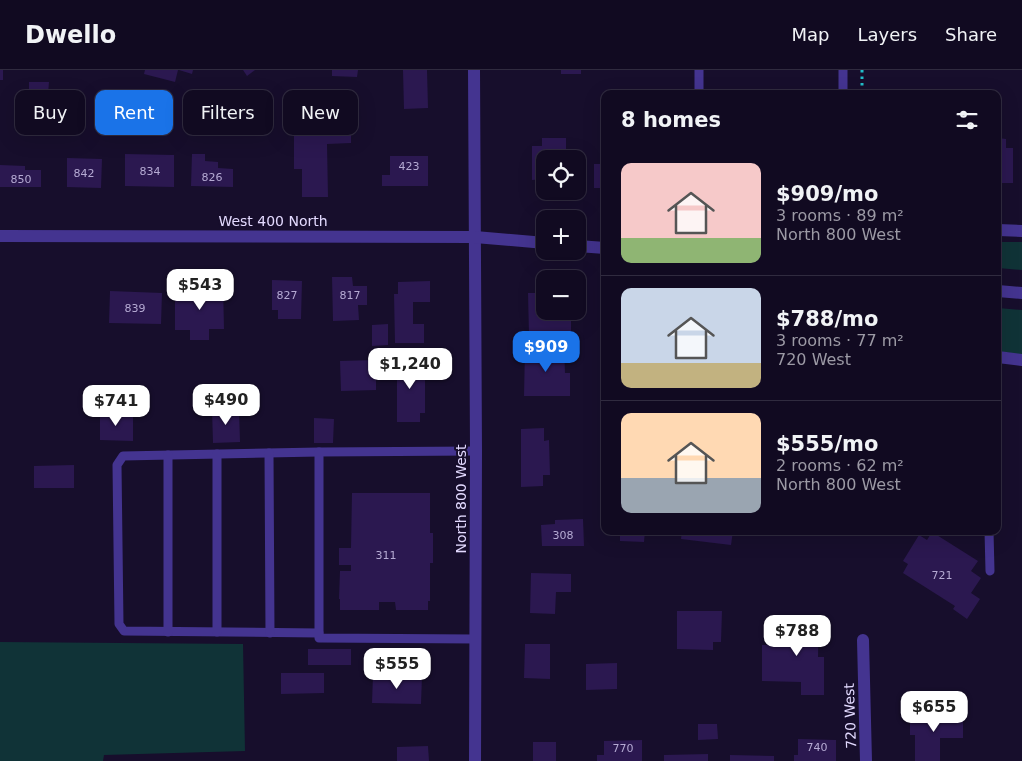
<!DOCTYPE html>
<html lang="en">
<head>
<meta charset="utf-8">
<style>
  :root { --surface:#110a21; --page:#1a132a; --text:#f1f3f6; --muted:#9c9aa5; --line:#302b3f; --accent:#1a73e8 }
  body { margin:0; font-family:"DejaVu Sans",sans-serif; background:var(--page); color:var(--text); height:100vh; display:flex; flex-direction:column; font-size:19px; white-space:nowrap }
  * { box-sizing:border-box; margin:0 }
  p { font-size:16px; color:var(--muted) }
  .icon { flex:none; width:28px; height:28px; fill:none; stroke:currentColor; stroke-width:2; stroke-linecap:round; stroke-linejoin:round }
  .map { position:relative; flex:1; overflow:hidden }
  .side { position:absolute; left:601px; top:20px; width:400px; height:445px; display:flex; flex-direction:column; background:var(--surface); border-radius:10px; box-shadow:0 5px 20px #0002,0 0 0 1px var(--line) }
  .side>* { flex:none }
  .top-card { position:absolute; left:15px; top:20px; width:475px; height:45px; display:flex; gap:10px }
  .fabs { position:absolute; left:536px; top:80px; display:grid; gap:10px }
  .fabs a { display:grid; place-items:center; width:50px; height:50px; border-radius:10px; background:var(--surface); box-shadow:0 5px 20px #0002,0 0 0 1px var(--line); font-size:25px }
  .price { position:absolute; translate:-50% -42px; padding:0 11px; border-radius:10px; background:#fff; color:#222; font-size:16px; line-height:32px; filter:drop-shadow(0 1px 2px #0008) }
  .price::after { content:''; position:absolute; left:50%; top:30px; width:15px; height:11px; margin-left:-8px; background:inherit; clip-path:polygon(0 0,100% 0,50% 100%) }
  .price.current { background:var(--accent); color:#fff }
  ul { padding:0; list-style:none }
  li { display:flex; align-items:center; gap:15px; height:125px; padding:0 20px }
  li+li { border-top:1px solid var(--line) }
  li span { display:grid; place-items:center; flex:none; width:140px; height:100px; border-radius:10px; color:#555 }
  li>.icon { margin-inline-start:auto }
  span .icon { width:60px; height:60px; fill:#fffc; stroke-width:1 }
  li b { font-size:21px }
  h2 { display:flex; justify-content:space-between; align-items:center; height:60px; padding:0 20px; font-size:21px }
  .pill { padding:0 18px; border-radius:10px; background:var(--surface); box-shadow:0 5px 20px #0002,0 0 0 1px var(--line); font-size:18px; line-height:45px }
  .pill.current { background:var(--accent); color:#fff }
  header { display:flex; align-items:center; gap:30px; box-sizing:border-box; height:70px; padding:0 25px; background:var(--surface); border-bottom:1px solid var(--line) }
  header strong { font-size:24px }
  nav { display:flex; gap:28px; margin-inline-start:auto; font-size:18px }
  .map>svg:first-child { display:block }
  .green { fill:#103337 }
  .building { fill:#2b1850 }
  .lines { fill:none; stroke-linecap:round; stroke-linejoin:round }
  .path { stroke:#22beca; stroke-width:3; stroke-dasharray:2.5 4; stroke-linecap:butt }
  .service { stroke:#443490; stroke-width:9 }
  .minor { stroke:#443490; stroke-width:12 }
  .tertiary { stroke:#443490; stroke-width:12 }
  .labels { text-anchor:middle; stroke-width:4; stroke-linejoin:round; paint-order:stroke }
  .number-label { font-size:11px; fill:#b5aad3 }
  .street-label { font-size:14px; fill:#e3daff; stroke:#170e2c }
</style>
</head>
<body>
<header>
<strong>Dwello</strong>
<nav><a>Map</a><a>Layers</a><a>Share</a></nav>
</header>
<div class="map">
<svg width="1022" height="691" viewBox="0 0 1022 691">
  <rect width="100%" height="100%" fill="#170e2c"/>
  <g class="green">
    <polygon points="998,172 1022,172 1022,200 998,198"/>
    <polygon points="998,238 1022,240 1022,285 998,281"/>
    <polygon points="0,572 243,574 245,681 104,685 103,691 0,691"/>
  </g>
  <g class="building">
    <rect x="0" y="0" width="3" height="10"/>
    <polygon points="145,0 178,0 175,12 144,4"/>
    <polygon points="179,0 193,0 192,4"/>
    <polygon points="243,0 255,0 247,6"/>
    <polygon points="332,0 358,0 357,7 332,6"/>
    <polygon points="403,0 427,0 428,38 404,39"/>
    <rect x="561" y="0" width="20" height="4"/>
    <polygon points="29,12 49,12 48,24 29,23"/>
    <polygon points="24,28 49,29 48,54 23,53"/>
    <polygon points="55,28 72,30 71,38 54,36"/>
    <polygon points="351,60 351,73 327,74 328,127 302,127 302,99 294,99 294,61"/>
    <polygon points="542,68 566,68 566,89 545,89 545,109 532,110 532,76 542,76"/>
    <polygon points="998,68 1006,69 1006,78 1013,78 1013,113 998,113"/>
    <polygon points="125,84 174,85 174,117 125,116"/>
    <polygon points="192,84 205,84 205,91 218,92 218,98 233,99 233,117 191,116"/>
    <polygon points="390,86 428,86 428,116 382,116 382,105 390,105"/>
    <polygon points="67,88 102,89 101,118 67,117"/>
    <rect x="594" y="94" width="11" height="24"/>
    <polygon points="0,95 25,96 25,100 41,100 41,117 0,117"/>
    <polygon points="332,207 352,207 353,216 367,216 367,235 358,235 359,250 333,251"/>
    <polygon points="272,210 302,211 301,249 278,249 278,240 272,240"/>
    <polygon points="430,211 430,232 413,232 413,254 424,254 424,273 395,273 394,224 398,224 398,212"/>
    <polygon points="201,213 223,213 224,259 209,259 209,270 190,270 190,260 175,260 175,223 201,222"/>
    <polygon points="110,221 162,223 161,254 109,253"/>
    <polygon points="528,223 545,223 545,241 558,241 558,247 571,246 571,264 529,265"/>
    <polygon points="388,254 388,275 372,276 372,255"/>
    <polygon points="564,277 565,303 570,303 570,326 524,326 525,278"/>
    <polygon points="397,289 421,289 421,298 425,298 425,343 420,343 420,352 397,352"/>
    <polygon points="376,290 376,320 341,321 340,291"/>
    <polygon points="212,339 239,339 240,372 213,373"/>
    <polygon points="100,343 133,344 133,371 100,370"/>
    <polygon points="314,348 334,349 333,373 314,373"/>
    <polygon points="544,358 544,371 549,370 550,405 543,405 543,416 521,417 521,359"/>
    <polygon points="74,395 74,418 34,418 34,396"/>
    <polygon points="352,423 430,423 430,463 433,463 433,493 430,493 430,531 428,531 428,540 396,540 395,532 379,532 379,540 340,540 340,529 339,529 340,501 351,501 351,495 339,495 339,478 351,478"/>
    <polygon points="583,449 584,476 542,476 541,455 555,454 555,450"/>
    <polygon points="620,461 645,461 644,472 620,471"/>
    <polygon points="682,461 733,461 731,475 681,469"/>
    <polygon points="932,462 978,491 971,501 981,508 971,523 980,529 967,549 953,539 955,536 903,503 908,494 903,491 919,465 927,470"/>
    <polygon points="531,503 571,504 571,522 556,522 555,544 530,543"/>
    <polygon points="677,541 722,541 721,572 713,572 713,580 677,579"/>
    <polygon points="788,546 819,546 818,587 824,587 824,625 801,625 801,612 762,611 762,575 788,575"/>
    <polygon points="525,574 550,574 550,609 524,608"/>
    <rect x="308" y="579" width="43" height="16"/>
    <polygon points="617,593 617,619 586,620 586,594"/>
    <polygon points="281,603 324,603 324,623 281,624"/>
    <polygon points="373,605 422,606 421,634 372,633"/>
    <polygon points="910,644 963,644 963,668 940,668 940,691 915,691 915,665 910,665"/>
    <polygon points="698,654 717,654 718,669 698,670"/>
    <polygon points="798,669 836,670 836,691 794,691 794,685 798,685"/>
    <polygon points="642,670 642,691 597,691 597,685 604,685 604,671"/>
    <rect x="533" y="672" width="23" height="19"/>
    <polygon points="428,676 429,691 397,691 397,677"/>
    <polygon points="708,684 708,691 664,691 664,685"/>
    <polygon points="730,685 774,686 774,691 730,691"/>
  </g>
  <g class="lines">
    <polyline class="path" points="862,0 862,24"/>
    <g class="service">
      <polyline points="699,0 699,24"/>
      <polyline points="843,0 843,24"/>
      <polyline points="319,382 123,386 117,395 119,554 124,561 319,563"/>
      <polyline points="269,383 270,563"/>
      <polyline points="217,384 217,562"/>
      <polyline points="168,385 168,562"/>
      <polyline points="989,461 990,501"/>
      <polyline points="475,569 319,568 319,382 476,381"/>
    </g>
    <g class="minor">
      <polyline points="998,160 1022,161"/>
      <polyline points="998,287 1022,290"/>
      <polyline points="863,570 866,691"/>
    </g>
    <g class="tertiary">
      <polyline points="474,0 476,381 475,691"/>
      <polyline points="0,166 475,167 545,173"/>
      <polyline points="578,176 605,178"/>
      <polyline points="998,221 1022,223"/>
    </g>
  </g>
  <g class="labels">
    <g class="number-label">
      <text x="409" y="100">423</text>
      <text x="150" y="105">834</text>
      <text x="84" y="107">842</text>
      <text x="212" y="111">826</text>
      <text x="21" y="113">850</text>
      <text x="287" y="229">827</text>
      <text x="350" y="229">817</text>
      <text x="135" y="242">839</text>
      <text x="563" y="469">308</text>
      <text x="386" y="489">311</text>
      <text x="942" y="509">721</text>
      <text x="817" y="681">740</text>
      <text x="623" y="682">770</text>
    </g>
    <g class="street-label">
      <text x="273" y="156">West 400 North</text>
      <text transform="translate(461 429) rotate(-90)" y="5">North 800 West</text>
      <text transform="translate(850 646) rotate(-92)" y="5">720 West</text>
    </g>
  </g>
</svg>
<div class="fabs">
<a><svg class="icon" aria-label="locate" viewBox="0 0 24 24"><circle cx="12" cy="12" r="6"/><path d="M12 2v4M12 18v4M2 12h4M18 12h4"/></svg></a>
<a>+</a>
<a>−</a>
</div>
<b class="price" style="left:200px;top:241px">$543</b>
<b class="price current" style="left:546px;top:303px">$909</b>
<b class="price" style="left:410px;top:320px">$1,240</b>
<b class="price" style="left:226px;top:356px">$490</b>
<b class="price" style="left:116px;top:357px">$741</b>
<b class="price" style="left:797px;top:587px">$788</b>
<b class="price" style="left:397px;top:620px">$555</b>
<b class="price" style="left:934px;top:663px">$655</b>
<div class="top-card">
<a class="pill">Buy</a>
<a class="pill current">Rent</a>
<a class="pill">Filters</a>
<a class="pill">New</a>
</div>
<section class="side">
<h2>8 homes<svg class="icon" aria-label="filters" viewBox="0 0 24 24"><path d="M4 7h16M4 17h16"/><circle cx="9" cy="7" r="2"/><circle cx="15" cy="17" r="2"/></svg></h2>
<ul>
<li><span style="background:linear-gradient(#f6c9c9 75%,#8fb573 0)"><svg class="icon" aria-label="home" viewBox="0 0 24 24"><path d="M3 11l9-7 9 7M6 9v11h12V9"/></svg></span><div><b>$909/mo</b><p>3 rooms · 89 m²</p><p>North 800 West</p></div></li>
<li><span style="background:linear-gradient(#c9d6e8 75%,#c2b280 0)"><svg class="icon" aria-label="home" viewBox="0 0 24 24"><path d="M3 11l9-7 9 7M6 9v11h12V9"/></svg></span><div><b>$788/mo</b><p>3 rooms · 77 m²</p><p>720 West</p></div></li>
<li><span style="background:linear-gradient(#ffd9b3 65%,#9aa5b1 0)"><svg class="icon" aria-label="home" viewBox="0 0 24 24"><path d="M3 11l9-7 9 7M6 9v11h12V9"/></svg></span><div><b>$555/mo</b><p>2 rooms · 62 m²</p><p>North 800 West</p></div></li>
</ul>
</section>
</div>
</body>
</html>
